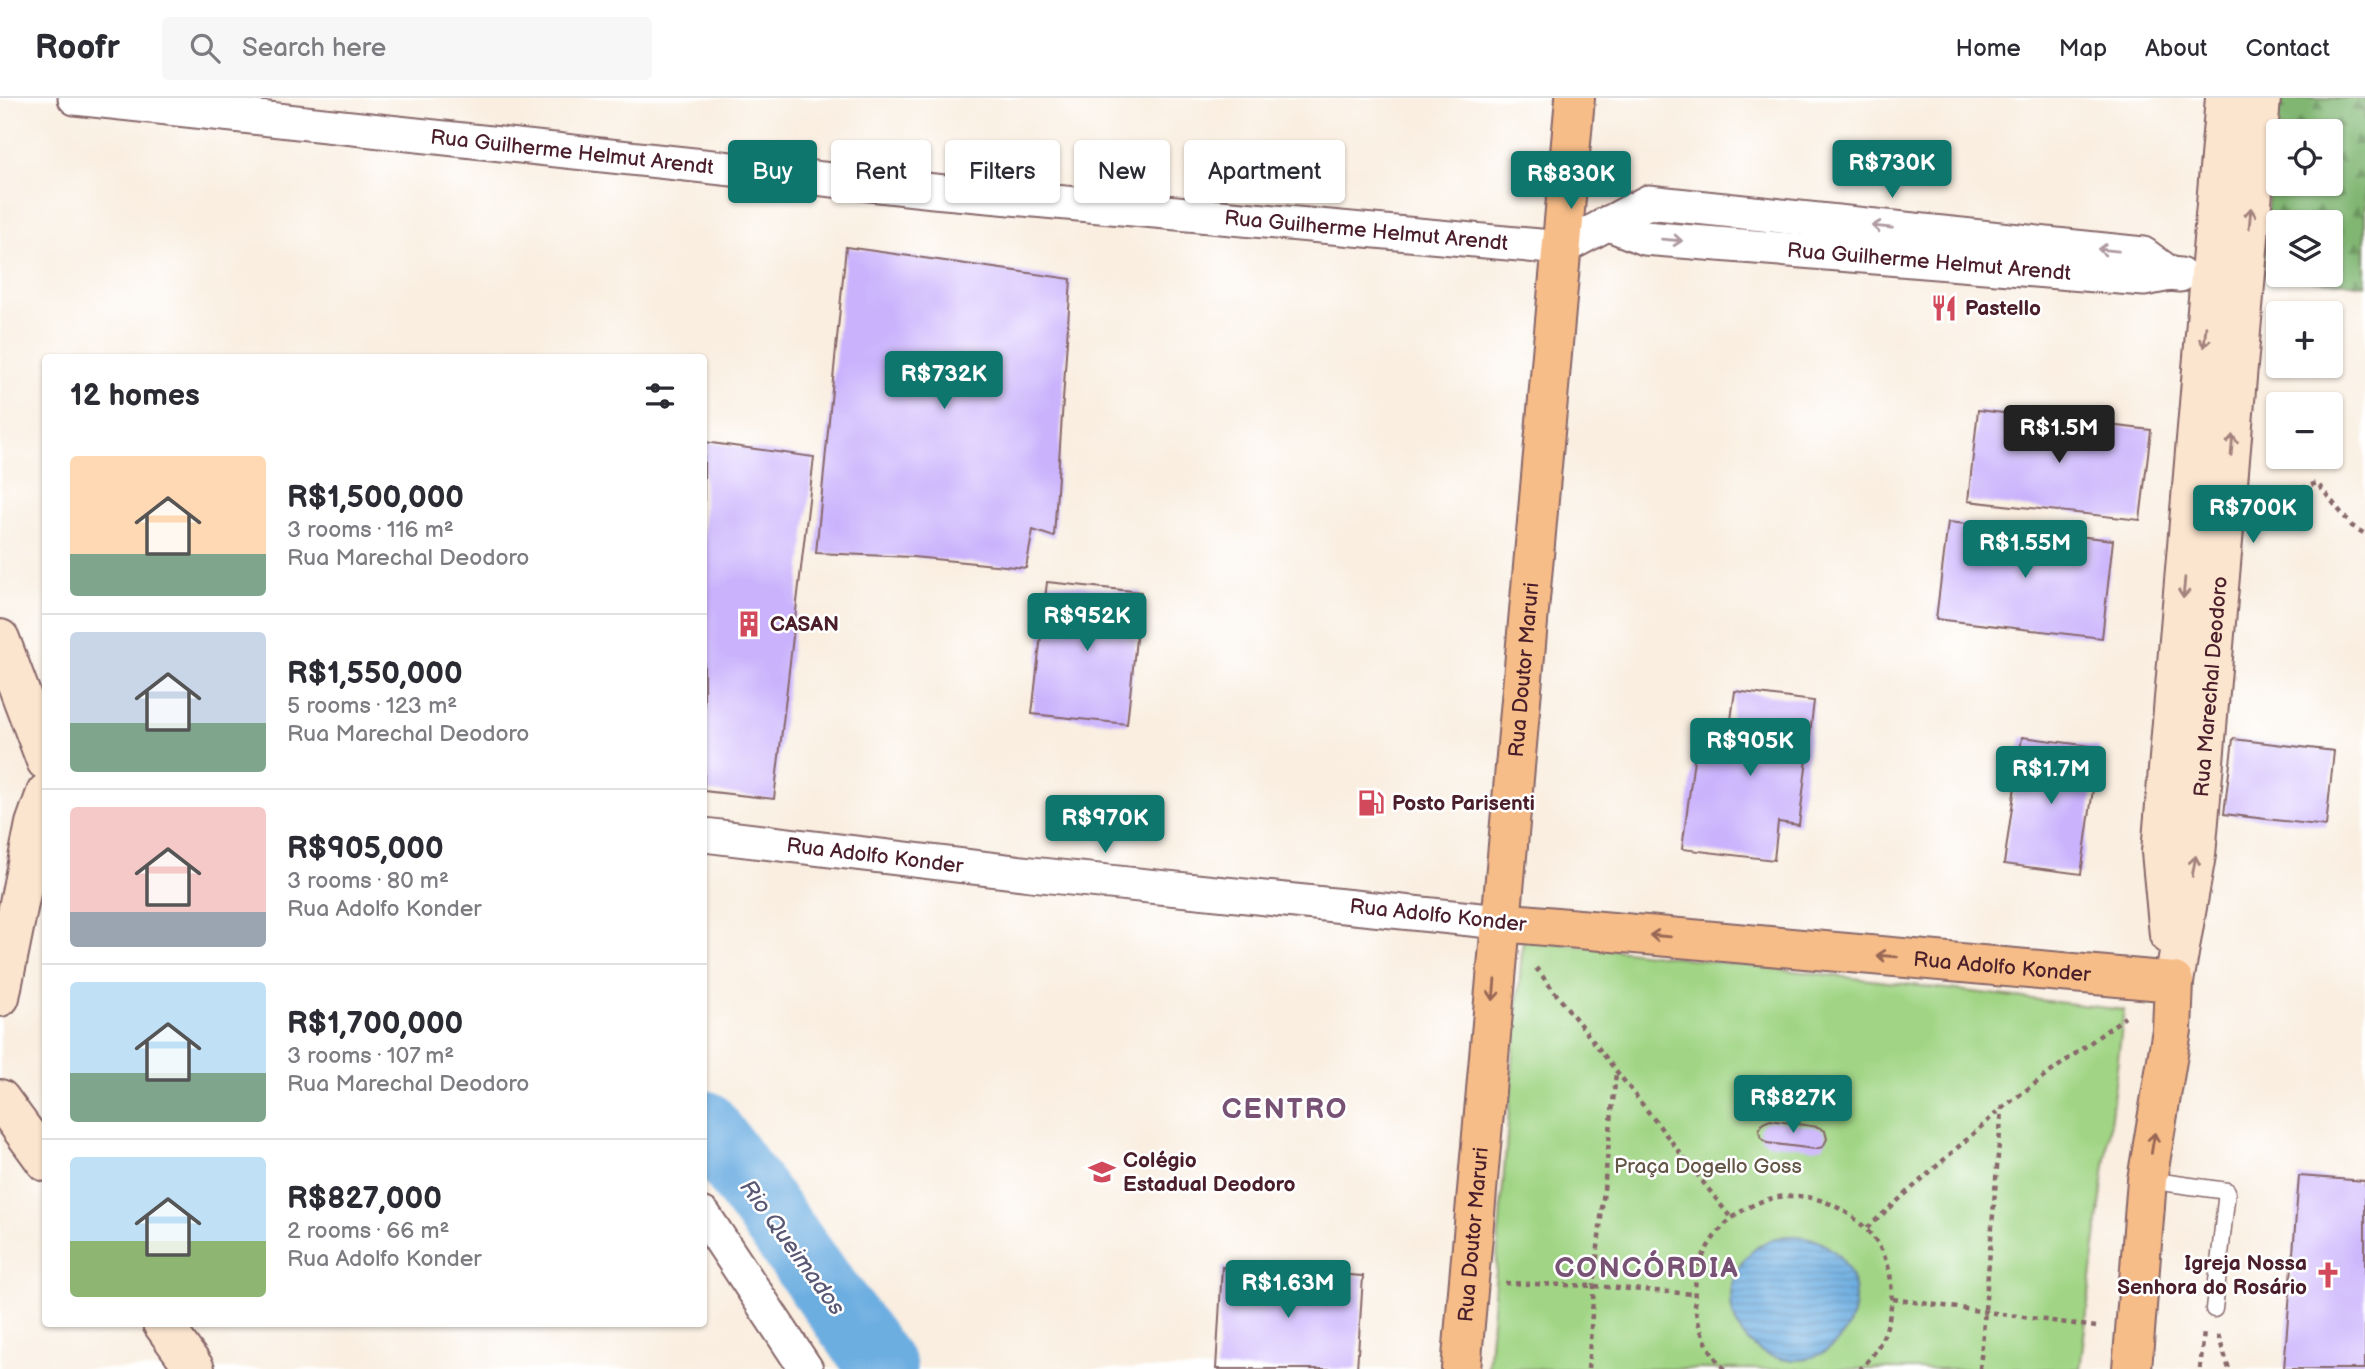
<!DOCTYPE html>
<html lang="en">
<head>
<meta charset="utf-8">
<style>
  :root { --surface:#fff; --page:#f7f7f7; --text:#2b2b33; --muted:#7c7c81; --line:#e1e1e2; --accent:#0f766e }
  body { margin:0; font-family:"Balsamiq Sans",sans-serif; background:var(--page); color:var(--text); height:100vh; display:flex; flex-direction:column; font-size:26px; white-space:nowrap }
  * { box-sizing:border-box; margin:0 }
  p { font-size:23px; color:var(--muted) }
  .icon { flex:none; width:38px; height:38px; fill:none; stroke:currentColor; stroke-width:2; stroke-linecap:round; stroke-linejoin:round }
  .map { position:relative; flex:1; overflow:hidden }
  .sheet { position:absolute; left:42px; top:256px; width:665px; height:973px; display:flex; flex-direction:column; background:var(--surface); border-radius:7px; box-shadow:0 2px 5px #0004 }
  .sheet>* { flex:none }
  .guide { position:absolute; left:728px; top:42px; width:665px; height:63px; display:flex; gap:14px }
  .controls { position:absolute; left:2266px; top:21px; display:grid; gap:14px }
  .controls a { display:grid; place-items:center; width:77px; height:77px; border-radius:7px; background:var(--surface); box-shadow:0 2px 5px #0004; font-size:35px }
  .price { position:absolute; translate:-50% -60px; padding:0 16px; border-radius:7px; background:var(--accent); color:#fff; font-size:23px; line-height:46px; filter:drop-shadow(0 2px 4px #0008) }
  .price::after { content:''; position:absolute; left:50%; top:42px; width:21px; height:16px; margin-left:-10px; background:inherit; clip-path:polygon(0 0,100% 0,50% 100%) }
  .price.current { background:#222; color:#fff }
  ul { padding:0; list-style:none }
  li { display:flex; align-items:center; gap:21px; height:175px; padding:0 28px }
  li+li { border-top:2px solid var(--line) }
  li span { display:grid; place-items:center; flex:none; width:196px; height:140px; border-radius:7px; color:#555 }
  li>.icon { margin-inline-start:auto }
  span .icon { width:84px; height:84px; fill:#fffc; stroke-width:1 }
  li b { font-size:30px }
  h2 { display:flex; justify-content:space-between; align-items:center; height:84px; padding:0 28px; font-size:30px }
  .tag { padding:0 24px; border-radius:7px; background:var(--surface); box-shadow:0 2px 5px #0004; font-size:24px; line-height:63px }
  .tag.current { background:var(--accent); color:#fff }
  header { display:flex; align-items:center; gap:42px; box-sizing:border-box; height:98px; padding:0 35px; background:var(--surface); border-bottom:2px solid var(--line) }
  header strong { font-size:33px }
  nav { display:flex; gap:38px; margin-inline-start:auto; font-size:24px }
  .search { width:490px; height:63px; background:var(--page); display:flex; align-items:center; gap:18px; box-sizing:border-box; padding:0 24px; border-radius:7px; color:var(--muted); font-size:26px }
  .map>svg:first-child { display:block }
  .forest { fill:url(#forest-firs); stroke:#656a4e; stroke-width:2; fill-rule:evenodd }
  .park { fill:#a1d585; stroke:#767a58; stroke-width:2 }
  .water { fill:url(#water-rules); stroke:#5c6686; stroke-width:2 }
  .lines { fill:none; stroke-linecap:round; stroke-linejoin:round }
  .river { stroke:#6daee1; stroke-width:68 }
  .building { fill:#cab2fc }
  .lane-casing { stroke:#87676a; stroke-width:19 }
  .street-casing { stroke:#87676a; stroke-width:37 }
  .secondary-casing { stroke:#87676a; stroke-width:42 }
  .primary-casing { stroke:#87676a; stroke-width:42 }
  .path { stroke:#87676a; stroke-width:4.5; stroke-dasharray:5 5; stroke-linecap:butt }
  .lane { stroke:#fff; stroke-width:16 }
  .street { stroke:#fff; stroke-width:33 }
  .secondary { stroke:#fce5cf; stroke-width:38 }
  .primary { stroke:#f7bd88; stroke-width:38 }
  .oneway { stroke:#a3827d }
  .oneway2 { stroke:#ae9aa0 }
  .oneway3 { stroke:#986655 }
  .labels { text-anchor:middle; stroke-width:5; stroke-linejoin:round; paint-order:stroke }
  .street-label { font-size:21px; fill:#4a1f2b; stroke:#fff }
  .poi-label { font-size:21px; font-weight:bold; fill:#4a1f2b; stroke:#fff; text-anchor:start }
  .park-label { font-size:21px; fill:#645646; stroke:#fff }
  .water-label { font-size:23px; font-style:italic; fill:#585874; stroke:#fff }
  .district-label { font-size:28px; font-weight:bold; letter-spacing:2px; fill:#775274; stroke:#fff }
</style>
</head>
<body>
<header>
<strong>Roofr</strong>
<div class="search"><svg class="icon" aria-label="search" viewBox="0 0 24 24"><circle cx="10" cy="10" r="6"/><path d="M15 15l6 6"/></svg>Search here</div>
<nav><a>Home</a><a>Map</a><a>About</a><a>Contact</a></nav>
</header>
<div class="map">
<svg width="2365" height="1271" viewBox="0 0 2365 1271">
  <defs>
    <pattern id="forest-firs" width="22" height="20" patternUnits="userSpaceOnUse" patternTransform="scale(1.75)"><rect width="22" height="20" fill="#80b672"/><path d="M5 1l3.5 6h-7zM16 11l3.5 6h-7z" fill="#6b935e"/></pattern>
    <pattern id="water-rules" width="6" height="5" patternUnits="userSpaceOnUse" patternTransform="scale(1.75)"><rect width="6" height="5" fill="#6daee1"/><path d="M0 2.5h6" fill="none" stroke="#5c8db7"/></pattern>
  </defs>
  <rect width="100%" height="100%" fill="#fff"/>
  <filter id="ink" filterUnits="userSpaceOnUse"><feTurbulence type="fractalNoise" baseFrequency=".0143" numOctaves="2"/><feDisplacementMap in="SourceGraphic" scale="14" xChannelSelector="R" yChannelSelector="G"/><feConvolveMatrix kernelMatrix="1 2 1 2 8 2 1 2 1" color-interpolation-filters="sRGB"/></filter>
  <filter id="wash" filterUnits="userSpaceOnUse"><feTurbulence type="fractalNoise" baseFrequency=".00686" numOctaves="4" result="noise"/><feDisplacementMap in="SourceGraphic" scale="28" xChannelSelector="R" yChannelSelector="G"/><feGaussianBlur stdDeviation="1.57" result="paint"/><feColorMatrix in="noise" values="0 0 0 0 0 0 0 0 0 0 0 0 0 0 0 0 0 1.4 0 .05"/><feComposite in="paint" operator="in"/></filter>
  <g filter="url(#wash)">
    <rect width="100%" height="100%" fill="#f9eee0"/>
    <path class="forest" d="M2277,0H2365V187L2261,178ZM2278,33H2331V86H2278ZM2278,124H2331V177H2278Z"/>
    <polygon class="park" points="1523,841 2124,912 2080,1271 1488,1271"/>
    <circle class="water" cx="1793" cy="1200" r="62"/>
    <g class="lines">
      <polyline class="river" points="704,1026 883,1271"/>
    </g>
    <g id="blocks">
      <g class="building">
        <polygon points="846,149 1071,181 1054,439 1033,432 1026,470 913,459 816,455"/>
        <polygon points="1978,312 2151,332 2140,422 1968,403"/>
        <polygon points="704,344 814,359 774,701 704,693"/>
        <polygon points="1948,424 2113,442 2102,540 1936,521"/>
        <polygon points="1047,484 1141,494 1127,626 1032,616"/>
        <polygon points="1735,593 1814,603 1799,727 1778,724 1774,762 1682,751 1697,639 1728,643"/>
        <polygon points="2022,639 2099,649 2081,776 2004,766"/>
        <polygon points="2233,641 2334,653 2326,728 2224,716"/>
        <polygon points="1770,1022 1818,1029 1825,1033 1827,1041 1823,1049 1815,1051 1767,1045 1761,1040 1759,1032 1763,1025"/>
        <polygon points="2299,1078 2365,1083 2365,1271 2284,1271"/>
        <polygon points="1222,1169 1363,1178 1357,1271 1216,1271"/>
      </g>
    </g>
  </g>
  <g filter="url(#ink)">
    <use href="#blocks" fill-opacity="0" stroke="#87676a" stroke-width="2"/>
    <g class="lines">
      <g class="lane-casing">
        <polyline id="lane" points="2147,1082 2227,1093 2214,1211"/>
      </g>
      <g class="street-casing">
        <g id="street">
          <path id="s1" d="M75,0L934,93L1562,150L1648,104L2143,156L2170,176"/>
          <path id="s2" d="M1607,125L1644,140L2144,181L2170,176L2180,177"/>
          <path id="s3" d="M704,737L1031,776L1500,824"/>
          <polyline points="704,1117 806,1271"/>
        </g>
      </g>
      <g class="secondary-casing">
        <g id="secondary">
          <polyline points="0,541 46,663"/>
          <polyline points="2169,837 2161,754 2225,0"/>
          <path id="s4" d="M2174,884L2196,757L2261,0"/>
          <polyline points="0,899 35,726 46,695"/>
          <polyline points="0,1001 46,1064"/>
          <polyline points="162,1225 195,1271"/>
        </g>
      </g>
      <g class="primary-casing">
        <g id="primary">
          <path id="s5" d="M1500,824L2174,884L2172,932L2147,1082L2132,1271"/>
          <path id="s6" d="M1461,1271L1575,0"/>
        </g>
      </g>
      <g class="path">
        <polyline points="2264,404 2317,385 2352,428 2365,436"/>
        <polyline points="1536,870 1731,1120"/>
        <polyline points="1867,1130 2002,1010 2125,919"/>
        <polyline points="1505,1185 1594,1188 1693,1196"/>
        <polyline points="1893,1201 2096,1229"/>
        <polyline points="2218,1237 2229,1271"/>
        <polyline points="1588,1271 1594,1188 1616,975"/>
        <path d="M1724,1271C1637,1169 1762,1046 1855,1121C1874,1136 1889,1159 1891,1184C1894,1217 1885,1248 1860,1271"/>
        <polyline points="1980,1271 2002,1010"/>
        <polyline points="2200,1271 2204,1234"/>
      </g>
      <use href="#lane" class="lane"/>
      <use href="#street" class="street"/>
      <use href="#secondary" class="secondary"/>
      <use href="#primary" class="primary"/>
    </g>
    <defs><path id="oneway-shaft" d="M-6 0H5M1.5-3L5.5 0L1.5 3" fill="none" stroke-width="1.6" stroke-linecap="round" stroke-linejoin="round" transform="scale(1.75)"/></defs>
    <g class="oneway">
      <use href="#oneway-shaft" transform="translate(2250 120) rotate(-85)"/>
      <use href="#oneway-shaft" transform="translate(2205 239) rotate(95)"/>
      <use href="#oneway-shaft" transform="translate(2232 347) rotate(-85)"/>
      <use href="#oneway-shaft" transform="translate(2184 490) rotate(95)"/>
      <use href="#oneway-shaft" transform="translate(2194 768) rotate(-80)"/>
    </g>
    <g class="oneway2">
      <use href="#oneway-shaft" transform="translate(1882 129) rotate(-174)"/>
      <use href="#oneway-shaft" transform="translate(1672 142) rotate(5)"/>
      <use href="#oneway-shaft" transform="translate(2108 152) rotate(-174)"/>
    </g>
    <g class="oneway3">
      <use href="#oneway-shaft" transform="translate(1660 838) rotate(-175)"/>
      <use href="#oneway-shaft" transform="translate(1887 858) rotate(-175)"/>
      <use href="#oneway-shaft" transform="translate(1494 892) rotate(95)"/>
      <use href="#oneway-shaft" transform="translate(2153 1045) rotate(-81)"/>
    </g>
  </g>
  <defs>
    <g id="restaurant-bare" transform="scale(2.1)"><path d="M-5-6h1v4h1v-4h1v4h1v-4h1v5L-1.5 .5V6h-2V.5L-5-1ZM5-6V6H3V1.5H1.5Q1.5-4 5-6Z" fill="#d1495b" stroke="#fff" stroke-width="2.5" paint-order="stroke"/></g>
    <g id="building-bare" transform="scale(2.1)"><path d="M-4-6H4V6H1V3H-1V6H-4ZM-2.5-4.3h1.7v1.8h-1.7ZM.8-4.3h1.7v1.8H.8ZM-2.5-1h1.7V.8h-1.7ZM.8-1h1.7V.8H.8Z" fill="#d1495b" stroke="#fff" stroke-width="2.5" paint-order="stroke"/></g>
    <g id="fuel-bare" transform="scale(2.1)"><path d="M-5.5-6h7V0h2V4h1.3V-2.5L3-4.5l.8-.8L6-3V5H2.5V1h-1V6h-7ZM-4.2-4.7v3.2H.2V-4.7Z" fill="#d1495b" stroke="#fff" stroke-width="2.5" paint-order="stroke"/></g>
    <g id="school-bare" transform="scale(2.1)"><path d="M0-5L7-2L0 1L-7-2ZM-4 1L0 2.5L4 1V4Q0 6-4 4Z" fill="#d1495b" stroke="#fff" stroke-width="2.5" paint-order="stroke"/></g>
    <g id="church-bare" transform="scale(2.1)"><path d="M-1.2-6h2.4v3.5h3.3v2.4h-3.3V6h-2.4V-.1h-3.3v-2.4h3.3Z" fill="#d1495b" stroke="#fff" stroke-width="2.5" paint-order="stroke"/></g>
  </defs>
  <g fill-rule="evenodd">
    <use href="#restaurant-bare" x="1944" y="210"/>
    <use href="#building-bare" x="749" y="526"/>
    <use href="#fuel-bare" x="1371" y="705"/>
    <use href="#school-bare" x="1102" y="1074"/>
    <use href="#church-bare" x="2328" y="1177"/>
  </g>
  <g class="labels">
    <g class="street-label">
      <text dy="7" stroke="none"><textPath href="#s1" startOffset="500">Rua Guilherme Helmut Arendt</textPath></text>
      <text dy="7" stroke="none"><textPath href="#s1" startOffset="1298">Rua Guilherme Helmut Arendt</textPath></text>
      <text dy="7" stroke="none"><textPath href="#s2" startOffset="326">Rua Guilherme Helmut Arendt</textPath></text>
      <text dy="7" stroke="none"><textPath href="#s6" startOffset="702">Rua Doutor Maruri</textPath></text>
      <text dy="7" stroke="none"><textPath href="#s4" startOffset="298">Rua Marechal Deodoro</textPath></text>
      <text dy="7" stroke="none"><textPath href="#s3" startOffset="172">Rua Adolfo Konder</textPath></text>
      <text transform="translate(1438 817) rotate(6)" y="7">Rua Adolfo Konder</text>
      <text dy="7" stroke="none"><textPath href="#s5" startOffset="504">Rua Adolfo Konder</textPath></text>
      <text dy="7" stroke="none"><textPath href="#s6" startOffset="135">Rua Doutor Maruri</textPath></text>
    </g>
    <g class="poi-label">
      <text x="1965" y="217">Pastello</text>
      <text x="770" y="533">CASAN</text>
      <text x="1392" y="712">Posto Parisenti</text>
      <text x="1123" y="1069">Colégio<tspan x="1123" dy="24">Estadual Deodoro</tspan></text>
      <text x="2307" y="1172" text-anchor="end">Igreja Nossa<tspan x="2307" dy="24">Senhora do Rosário</tspan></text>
    </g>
    <g class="park-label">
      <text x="1708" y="1075">Praça Dogello Goss</text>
    </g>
    <g class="water-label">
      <text transform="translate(793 1149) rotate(54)" y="8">Rio Queimados</text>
    </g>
    <g class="district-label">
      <text x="1285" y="1020">CENTRO</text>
      <text x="1647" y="1179">CONCÓRDIA</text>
    </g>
  </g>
</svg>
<div class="controls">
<a><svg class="icon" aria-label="locate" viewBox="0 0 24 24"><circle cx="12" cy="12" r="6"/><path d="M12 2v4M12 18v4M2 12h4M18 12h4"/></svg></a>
<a><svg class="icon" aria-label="layers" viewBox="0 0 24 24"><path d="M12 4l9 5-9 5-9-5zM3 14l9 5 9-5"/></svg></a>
<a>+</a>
<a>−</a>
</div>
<b class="price" style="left:1892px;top:102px">R$730K</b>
<b class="price" style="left:1571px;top:113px">R$830K</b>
<b class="price" style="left:944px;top:313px">R$732K</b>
<b class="price current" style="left:2059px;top:367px">R$1.5M</b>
<b class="price" style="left:2253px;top:447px">R$700K</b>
<b class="price" style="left:2025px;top:482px">R$1.55M</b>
<b class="price" style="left:1087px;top:555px">R$952K</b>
<b class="price" style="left:1750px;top:680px">R$905K</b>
<b class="price" style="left:2051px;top:708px">R$1.7M</b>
<b class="price" style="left:1105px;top:757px">R$970K</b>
<b class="price" style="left:1793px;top:1037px">R$827K</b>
<b class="price" style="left:1288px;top:1222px">R$1.63M</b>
<div class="guide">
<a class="tag current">Buy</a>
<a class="tag">Rent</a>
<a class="tag">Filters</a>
<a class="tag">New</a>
<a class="tag">Apartment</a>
</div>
<section class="sheet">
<h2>12 homes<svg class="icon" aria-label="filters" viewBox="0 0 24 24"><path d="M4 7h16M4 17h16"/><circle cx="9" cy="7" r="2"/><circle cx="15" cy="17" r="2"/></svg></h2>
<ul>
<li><span style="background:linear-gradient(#ffd9b3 70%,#7fa58c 0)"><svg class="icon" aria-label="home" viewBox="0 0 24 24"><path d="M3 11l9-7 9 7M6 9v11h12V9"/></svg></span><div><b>R$1,500,000</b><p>3 rooms · 116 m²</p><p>Rua Marechal Deodoro</p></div></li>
<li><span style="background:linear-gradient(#c9d6e8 65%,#7fa58c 0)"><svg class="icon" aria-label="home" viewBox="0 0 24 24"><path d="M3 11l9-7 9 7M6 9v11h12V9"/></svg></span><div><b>R$1,550,000</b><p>5 rooms · 123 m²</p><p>Rua Marechal Deodoro</p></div></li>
<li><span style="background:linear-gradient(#f6c9c9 75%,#9aa5b1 0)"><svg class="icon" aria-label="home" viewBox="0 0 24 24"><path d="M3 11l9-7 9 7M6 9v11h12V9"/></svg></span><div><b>R$905,000</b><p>3 rooms · 80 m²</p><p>Rua Adolfo Konder</p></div></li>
<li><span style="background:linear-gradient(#bfe0f5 65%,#7fa58c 0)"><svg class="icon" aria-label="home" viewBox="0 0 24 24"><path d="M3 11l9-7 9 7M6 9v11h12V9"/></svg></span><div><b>R$1,700,000</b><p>3 rooms · 107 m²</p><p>Rua Marechal Deodoro</p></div></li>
<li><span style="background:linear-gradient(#bfe0f5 60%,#8fb573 0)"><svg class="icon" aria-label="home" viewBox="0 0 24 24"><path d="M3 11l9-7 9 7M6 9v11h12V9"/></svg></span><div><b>R$827,000</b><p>2 rooms · 66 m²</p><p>Rua Adolfo Konder</p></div></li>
</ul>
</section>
</div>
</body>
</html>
